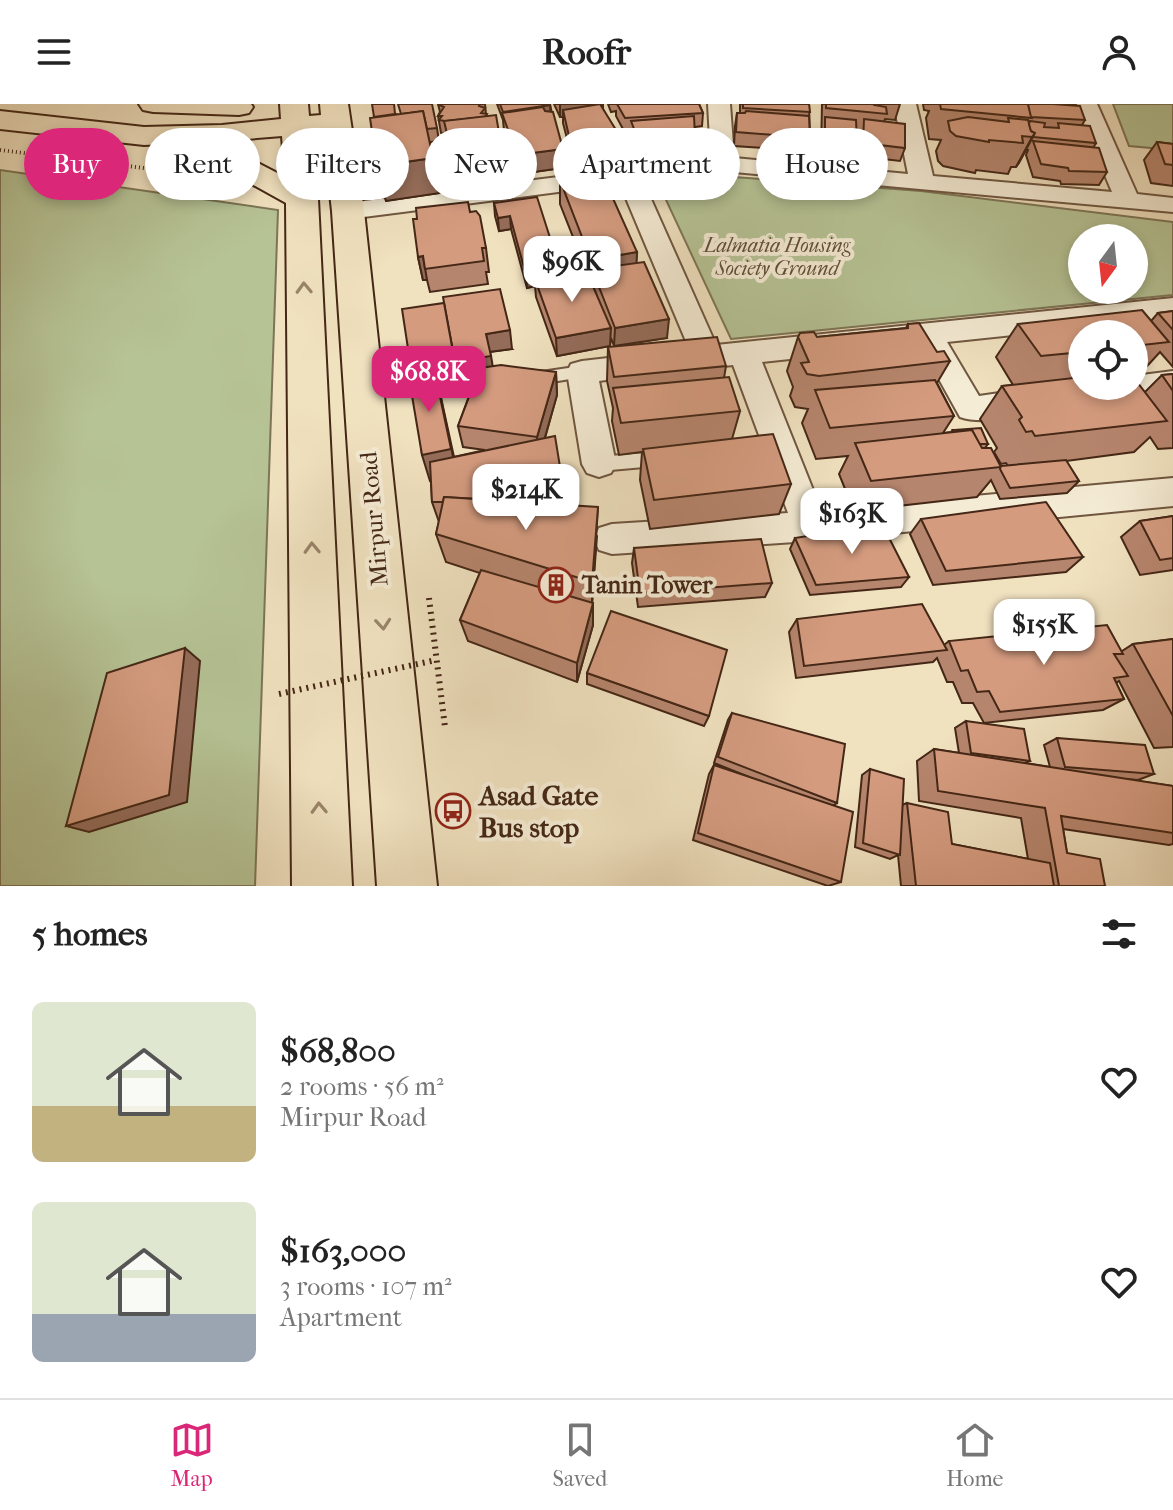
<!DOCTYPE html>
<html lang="en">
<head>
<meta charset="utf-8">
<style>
  :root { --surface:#fff; --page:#f2f2f2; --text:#222; --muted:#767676; --line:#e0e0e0; --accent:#db2777 }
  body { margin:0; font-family:"IM FELL French Canon",serif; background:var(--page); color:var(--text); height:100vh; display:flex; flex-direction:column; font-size:30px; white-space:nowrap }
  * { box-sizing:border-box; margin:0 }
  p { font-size:26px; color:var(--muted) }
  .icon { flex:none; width:44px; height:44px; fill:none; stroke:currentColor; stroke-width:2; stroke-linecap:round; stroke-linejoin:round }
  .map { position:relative; height:782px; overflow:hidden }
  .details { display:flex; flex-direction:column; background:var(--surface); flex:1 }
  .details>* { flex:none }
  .guide { position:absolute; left:24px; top:24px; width:1126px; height:72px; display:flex; gap:16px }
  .needle { width:52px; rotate:195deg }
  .buttons { position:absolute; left:1068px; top:120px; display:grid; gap:16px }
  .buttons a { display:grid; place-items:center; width:80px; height:80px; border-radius:50%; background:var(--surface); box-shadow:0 4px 12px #0003; font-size:40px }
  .price { position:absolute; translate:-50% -68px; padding:0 18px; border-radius:16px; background:#fff; color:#222; font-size:26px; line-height:52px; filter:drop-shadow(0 2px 4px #0008) }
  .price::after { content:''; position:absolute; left:50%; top:48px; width:24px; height:18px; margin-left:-12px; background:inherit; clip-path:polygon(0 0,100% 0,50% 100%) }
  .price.on { background:var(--accent); color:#fff }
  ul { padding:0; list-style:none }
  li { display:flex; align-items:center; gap:24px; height:200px; padding:0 32px }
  li span { display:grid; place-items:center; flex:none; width:224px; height:160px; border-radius:12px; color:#555 }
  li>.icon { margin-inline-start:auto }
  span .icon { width:96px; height:96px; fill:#fffc; stroke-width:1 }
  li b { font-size:34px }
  h2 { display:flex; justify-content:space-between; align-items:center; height:96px; padding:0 32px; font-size:34px }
  .pill { padding:0 28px; border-radius:36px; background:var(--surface); box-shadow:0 4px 12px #0003; font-size:28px; line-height:72px }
  .pill.on { background:var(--accent); color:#fff }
  header { display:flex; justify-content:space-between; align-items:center; height:104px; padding:0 32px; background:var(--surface); font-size:36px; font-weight:800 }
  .tabs { display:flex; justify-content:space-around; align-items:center; height:112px; border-top:2px solid var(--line); background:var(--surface); font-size:22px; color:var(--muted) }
  .tabs a { display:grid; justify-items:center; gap:4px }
  .tabs .on { color:var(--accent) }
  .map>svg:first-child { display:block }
  .green { fill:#b6c395; stroke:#7d7556; stroke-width:2; fill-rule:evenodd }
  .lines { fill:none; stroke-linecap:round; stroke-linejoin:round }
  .service-casing { stroke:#6f5640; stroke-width:4 }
  .minor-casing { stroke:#6f5640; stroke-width:4 }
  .trunk-casing { stroke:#442716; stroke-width:4 }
  .path-far1 { stroke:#442716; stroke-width:4; stroke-dasharray:1 3; stroke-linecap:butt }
  .path { stroke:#442716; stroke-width:6; stroke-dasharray:2 5; stroke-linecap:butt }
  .service { fill:#f5ecd5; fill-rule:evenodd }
  .minor { fill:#f5ecd5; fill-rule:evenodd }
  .trunk { fill:#f0e1bf; fill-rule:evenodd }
  .path-bridge { stroke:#442716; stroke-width:6; stroke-dasharray:2 5; stroke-linecap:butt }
  .wall { fill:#b6856d; stroke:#442716; stroke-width:2; fill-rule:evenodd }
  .shaded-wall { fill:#946c59; stroke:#442716; stroke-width:2 }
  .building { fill:#d49b7f; stroke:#442716; stroke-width:2 }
  .oneway { stroke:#9a846a }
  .labels { text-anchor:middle; stroke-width:8; stroke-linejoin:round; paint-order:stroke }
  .far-park-label { font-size:20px; font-style:italic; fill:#604e36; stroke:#f5ecd5 }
  .street-label { font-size:24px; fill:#442716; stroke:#f5ecd5 }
  .poi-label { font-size:24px; font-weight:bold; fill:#442716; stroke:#f5ecd5; text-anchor:start }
  .near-poi-label { font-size:28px; font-weight:bold; fill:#442716; stroke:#f5ecd5; text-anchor:start }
</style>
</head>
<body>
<header><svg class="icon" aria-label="menu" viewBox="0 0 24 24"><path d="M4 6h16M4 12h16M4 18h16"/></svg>Roofr<svg class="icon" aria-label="person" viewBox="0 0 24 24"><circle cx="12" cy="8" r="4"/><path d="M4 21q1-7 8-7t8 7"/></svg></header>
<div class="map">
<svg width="1173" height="782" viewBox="0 0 1173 782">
  <rect width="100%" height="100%" fill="#f0e1bf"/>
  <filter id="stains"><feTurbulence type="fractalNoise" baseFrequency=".0025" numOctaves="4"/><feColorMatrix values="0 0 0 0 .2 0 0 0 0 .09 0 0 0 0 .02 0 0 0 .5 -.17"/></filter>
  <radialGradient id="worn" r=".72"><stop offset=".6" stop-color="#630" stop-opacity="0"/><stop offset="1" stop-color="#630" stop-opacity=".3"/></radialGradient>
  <g class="green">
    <polygon points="1113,0 1173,0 1173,46 1129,42"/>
    <polygon points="0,66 278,106 255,782 0,782"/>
    <path d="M734,73L921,87L1173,118V191L731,235L660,83ZM1134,134V186H1082V134Z"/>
  </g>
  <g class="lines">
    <g class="service-casing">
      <g id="service">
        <polygon points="582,262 588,264 590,268 588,272 534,281 526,275 534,269"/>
        <polygon points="667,347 676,354 667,361 599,367 593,365 590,360 593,355 599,353"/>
      </g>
    </g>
    <g class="minor-casing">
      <g id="minor">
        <path d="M708,0H730L734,54L908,70L894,0H916L933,72L1112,88L1075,0H1097L1137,90L1173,94V108L723,67L643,77L716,241L1173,194V214L947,238L979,292L1034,284L1045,288L1049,296L1045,304C1021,312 983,321 960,313L920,241L762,258L821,406L1173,374V402L810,437L612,450L599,446L594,435L599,424L612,420L788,409L733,261L706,264L696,261L620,80L348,115L339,112L336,107L339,102L348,99L711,54Z"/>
        <polygon points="652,249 663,252 667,260 663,268 599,277 616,360 611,369 599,373 587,369 582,360 567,268 571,260 582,257"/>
        <polygon points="1173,267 1173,289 1094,300 1083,296 1079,288 1082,282 1134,282 1134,272"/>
      </g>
    </g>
    <g class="trunk-casing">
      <g id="trunk">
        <polygon points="139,0 251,0 253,3 249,9 239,11 153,8 143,6"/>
        <path d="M280,0H308L309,12L321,11L320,0H348L364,107L437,782H377L332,107L323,28L311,29L318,95L352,782H292L286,99L230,68L165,52L161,46L165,40L144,41L0,25V7L144,23L222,21L281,15ZM282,32L285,73L252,56L187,40Z"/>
      </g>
    </g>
    <polyline class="path-far1" points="0,46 159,66"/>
    <polyline class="path" points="429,494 445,623"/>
    <use href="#service" class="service"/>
    <use href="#minor" class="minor"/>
    <use href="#trunk" class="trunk"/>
    <polyline class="path-bridge" points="279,590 436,556"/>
  </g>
  <g class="wall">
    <polygon points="438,0 485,0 486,10 505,71 457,78 446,30 441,29 438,12 440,8"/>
    <polygon points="497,0 550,0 563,64 519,70 504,27 503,16"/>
    <polygon points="554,0 603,0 603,5 621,47 572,54 563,19 563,13 560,13"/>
    <polygon points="608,0 699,0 703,9 702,22 695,23 694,45 638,51 630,30 630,27 624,27 616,12 616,7 611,8"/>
    <polygon points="740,0 809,0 810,34 807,47 734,42 735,22 737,9 740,9"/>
    <polygon points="822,0 900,0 895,16 885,15 884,18 905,44 900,57 859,52 861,27 856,26 857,38 853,51 821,47"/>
    <polygon points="923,0 1076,0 1075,2 1085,16 1082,21 1096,39 1093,44 1107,68 1099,81 1061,80 1060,77 1033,73 1026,51 1028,46 1026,46 1016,63 1011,63 1008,70 976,66 975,69 943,62 938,57 936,47 941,36 929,35 926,14 929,7 924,6"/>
    <polygon points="396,10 437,24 439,37 430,38 440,89 386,97 377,62"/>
    <polygon points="1157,38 1173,40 1173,82 1151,79 1144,56"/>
    <polygon points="560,76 637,148 636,159 667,234 614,242 611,234 610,242 557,252 536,193 535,182 527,184 511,125 499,127 495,112 494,99 560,165 561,170 586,166 560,100"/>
    <polygon points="470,108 486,144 489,168 486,168 488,180 430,188 427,176 423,176 418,153"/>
    <path d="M444,199L512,245L490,248L492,262L556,268L557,291L545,334L566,400L597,432L592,499L593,521L577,578L468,537L460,516L480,469L446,458L436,430L439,418L432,398L431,377L412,273ZM476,273L458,322L463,343L485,346L454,353L438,280Z"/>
    <polygon points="1173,207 1173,263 1160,248 1138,272 1134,272 1134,230 1082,230 1082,282 1145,288 1162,271 1173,270 1173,344 1158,345 1150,333 1134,348 1066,357 1079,377 1067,389 1000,395 991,376 977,393 854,407 839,370 848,352 816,355 802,319 808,305 795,303 790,292 793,283 787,267 798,233 817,233 906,224 908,220 937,248 950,257 937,279 954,312 943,329 951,328 953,326 988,340 985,344 1001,362 1008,362 1006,359 1001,360 994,348 997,344 980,315 1002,282 1013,281 996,253 1018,220 1151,217 1158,209"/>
    <polygon points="608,243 726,262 724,274 740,307 732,335 791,380 779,410 650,425 640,376 642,348 619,351 612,317 613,304 607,277"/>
    <polygon points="1173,412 1173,466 1140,471 1121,433 1140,417"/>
    <polygon points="921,415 1083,453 1066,468 933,481 910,430"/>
    <polygon points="795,434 909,473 901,483 810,491 790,445"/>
    <polygon points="634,444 772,479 765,493 638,503 632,459"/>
    <polygon points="797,515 944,541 949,537 1122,547 1133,540 1173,535 1173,643 1154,644 1119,577 1116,579 1124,595 1103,606 984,619 973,599 962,599 953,578 947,578 937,554 933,558 796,574 789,528"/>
    <polygon points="587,569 709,612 704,622 587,580"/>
    <polygon points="732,609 837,699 834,701 841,778 828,782 693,736 709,670 714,661 749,673 714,659 728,616"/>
    <polygon points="966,617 1030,657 1025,659 1050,663 1044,641 1057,634 1154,670 1138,676 1124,675 1173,682 1173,740 1169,741 1063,725 1067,749 1105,782 901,782 898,751 890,755 855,743 862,671 870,665 902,701 907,699 952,740 1028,755 1021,714 919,697 917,657 934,645 959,649 955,624"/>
  </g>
  <g class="shaded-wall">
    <polygon points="560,0 603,0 603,6 563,6 563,13 560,13"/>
    <polygon points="550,1 551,14 503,8"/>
    <polygon points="1035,29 1019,59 1016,63 1032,33"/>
    <polygon points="695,32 694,45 638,51 639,38"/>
    <polygon points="621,34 621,47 572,54 571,41"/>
    <polygon points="563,45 563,64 519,70 517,51"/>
    <polygon points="503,52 505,71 457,78 454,59"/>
    <polygon points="433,54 440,89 386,97 377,62"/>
    <polygon points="510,112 511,125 499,127 498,114"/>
    <polygon points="637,148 636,172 592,165 591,180 591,156"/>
    <polygon points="423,152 427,176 423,176 418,153"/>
    <polygon points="560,165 561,178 535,175 535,182 527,184 526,171"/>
    <polygon points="445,198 491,252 494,270 438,280 457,372 430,377 422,351 415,284 412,271"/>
    <polygon points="669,215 667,234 614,242 615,224"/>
    <polygon points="611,224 610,242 557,252 556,234"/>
    <polygon points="510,226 512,245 489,248 486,230"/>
    <polygon points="556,268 557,291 539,354 537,333"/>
    <polygon points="598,403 592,502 593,499 593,521 577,578 577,559 592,503 592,478"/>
    <polygon points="185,544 200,557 187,698 89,728 66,722"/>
  </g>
  <g class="building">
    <polygon points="372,0 394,0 395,10 374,13"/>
    <polygon points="398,0 432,0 437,24 427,25 423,7 401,10"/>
    <polygon points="440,0 480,0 479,2 485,4 481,9 487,10 485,13 445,17 439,16 442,12 438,12 444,3 439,1"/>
    <polygon points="500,0 550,0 550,1 503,8"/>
    <polygon points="600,0 621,34 571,41 563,6"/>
    <polygon points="617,0 699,0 703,9 625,14"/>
    <polygon points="743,0 809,0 810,8 743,4"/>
    <polygon points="826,0 874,0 874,1 886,3 887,10 826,4"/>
    <polygon points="940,0 1028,0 1032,14 941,5"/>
    <polygon points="1028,0 1053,0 1080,2 1085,16 1031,13"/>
    <polygon points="543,3 545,7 553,8 563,45 517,51 502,9"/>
    <polygon points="423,7 433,54 377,62 370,14"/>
    <polygon points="746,7 809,12 810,34 736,28 737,9 745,9"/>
    <polygon points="496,11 503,52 454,59 444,17"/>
    <polygon points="694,12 695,32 639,38 631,17"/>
    <polygon points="825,13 856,16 857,38 825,34"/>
    <polygon points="968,13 1009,18 1008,14 1028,16 1031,27 1035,29 1032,33 1022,32 1023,39 989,36 989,38 956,32 950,27 948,17"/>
    <polygon points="864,15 905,20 905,44 863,39"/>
    <polygon points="1030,17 1045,19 1044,23 1059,24 1058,19 1090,22 1096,39 1033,33 1035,29 1031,27 1029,20"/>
    <polygon points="1033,37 1099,44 1107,68 1069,67 1068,64 1041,60"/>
    <polygon points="1157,38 1173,40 1173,61 1165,60"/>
    <polygon points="602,70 637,148 591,156 560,76"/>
    <polygon points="537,93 560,165 526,171 510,112 498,114 494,99"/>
    <polygon points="468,98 470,108 476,107 480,112 486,144 482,144 484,157 425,165 423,152 418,153 413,115 417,115 416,104"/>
    <polygon points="644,158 669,215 615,224 592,165"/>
    <polygon points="586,166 611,224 556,234 535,175"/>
    <polygon points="500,185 510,226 486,230 491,252 455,258 443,193"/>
    <polygon points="444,199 456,264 412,271 402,205"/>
    <polygon points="1142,206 1169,238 1134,242 1134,230 1082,230 1082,248 1041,252 1018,220"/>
    <polygon points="1173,207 1173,226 1158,209"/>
    <polygon points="919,219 937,248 944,247 950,257 819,272 807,270 801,259 809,258 798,233 800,229 814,228 817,233 908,224 908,220"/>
    <polygon points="717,233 726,262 614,273 608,243"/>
    <polygon points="501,261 556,268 537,333 458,322 480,264"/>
    <polygon points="435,269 451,345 422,351 409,274"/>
    <polygon points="1173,270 1173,287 1162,271"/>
    <polygon points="729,273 740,307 621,319 613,284"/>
    <polygon points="1082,273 1082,282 1134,282 1134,274 1167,317 1035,332 1032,327 1026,328 1019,316 1022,313 1002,282"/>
    <polygon points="935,276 954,312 830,324 815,286"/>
    <polygon points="981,324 988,340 979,340 972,326 955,328 953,326"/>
    <polygon points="972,326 982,344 991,344 1001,363 871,377 855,339"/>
    <polygon points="773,330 791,380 654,396 643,345"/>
    <polygon points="555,332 566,400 444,393 443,398 432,398 430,358"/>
    <polygon points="1066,356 1079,377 1010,384 1000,365 1001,362"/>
    <polygon points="444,393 598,403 592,478 436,430"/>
    <polygon points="1046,398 1083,453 946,467 921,415"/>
    <polygon points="1173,412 1173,454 1160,456 1140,417"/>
    <polygon points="882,420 909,473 816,481 795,434"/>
    <polygon points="761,435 772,479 640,489 634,444"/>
    <polygon points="481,466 593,499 577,559 460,516"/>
    <polygon points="922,500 947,546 804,562 797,515"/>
    <polygon points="611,507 727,546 709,612 587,569"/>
    <polygon points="1107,521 1123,550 1114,550 1128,572 1114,574 1124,595 1000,608 989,587 977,588 968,566 961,567 949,537"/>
    <polygon points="1173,535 1173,612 1133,540"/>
    <polygon points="185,544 169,691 66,722 107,569"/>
    <polygon points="732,609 845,640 837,699 718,653"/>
    <polygon points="966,617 1024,625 1030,657 971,649"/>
    <polygon points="1057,634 1145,641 1154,670 1065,663"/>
    <polygon points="934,645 1173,682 1173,729 1061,712 1067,749 1100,755 1105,782 1059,782 1045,704 938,687"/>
    <polygon points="714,661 853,708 841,778 698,729"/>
    <polygon points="870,665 904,675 900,751 863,739"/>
    <polygon points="907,699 948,708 952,740 1050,759 1054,782 916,782"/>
  </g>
  <defs><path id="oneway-chevron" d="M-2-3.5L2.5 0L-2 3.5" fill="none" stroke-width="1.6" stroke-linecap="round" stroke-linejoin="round" transform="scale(2)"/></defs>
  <g class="oneway">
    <use href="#oneway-chevron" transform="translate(304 184) rotate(-92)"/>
    <use href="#oneway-chevron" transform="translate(312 444) rotate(-92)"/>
    <use href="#oneway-chevron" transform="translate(383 520) rotate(85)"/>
    <use href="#oneway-chevron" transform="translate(319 704) rotate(-92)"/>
  </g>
  <defs>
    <g id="building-ring" transform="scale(1.8)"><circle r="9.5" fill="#f5ecd5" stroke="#8f2418" stroke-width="1.5"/><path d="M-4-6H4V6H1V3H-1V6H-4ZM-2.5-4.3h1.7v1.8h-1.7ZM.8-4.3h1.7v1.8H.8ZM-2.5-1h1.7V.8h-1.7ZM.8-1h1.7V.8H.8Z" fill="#8f2418"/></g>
    <g id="bus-ring" transform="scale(1.8)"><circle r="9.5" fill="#f5ecd5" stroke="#8f2418" stroke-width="1.5"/><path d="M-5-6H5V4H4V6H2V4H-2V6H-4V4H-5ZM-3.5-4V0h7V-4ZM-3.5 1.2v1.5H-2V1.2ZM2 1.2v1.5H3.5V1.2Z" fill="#8f2418"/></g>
  </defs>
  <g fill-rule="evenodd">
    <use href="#building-ring" x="556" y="481"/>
    <use href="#bus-ring" x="453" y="707"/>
  </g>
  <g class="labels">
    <g class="far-park-label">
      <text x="777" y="148">Lalmatia Housing<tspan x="777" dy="23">Society Ground</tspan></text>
    </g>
    <g class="street-label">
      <text transform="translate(374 415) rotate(-95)" y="8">Mirpur Road</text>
    </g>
    <g class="poi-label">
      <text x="582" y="489">Tanin Tower</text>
    </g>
    <g class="near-poi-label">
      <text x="479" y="701">Asad Gate<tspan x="479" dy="32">Bus stop</tspan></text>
    </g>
  </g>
  <rect width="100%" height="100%" filter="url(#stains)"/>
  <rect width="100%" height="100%" fill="url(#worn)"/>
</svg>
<div class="buttons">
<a><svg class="needle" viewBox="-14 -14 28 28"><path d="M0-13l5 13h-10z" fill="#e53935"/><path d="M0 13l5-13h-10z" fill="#767676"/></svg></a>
<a><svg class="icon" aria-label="locate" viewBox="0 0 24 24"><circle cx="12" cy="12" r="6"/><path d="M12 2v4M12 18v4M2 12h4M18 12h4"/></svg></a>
</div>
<b class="price" style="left:572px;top:200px">$96K</b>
<b class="price on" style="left:429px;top:310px">$68.8K</b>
<b class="price" style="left:526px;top:428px">$214K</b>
<b class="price" style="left:852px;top:452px">$163K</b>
<b class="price" style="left:1044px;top:563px">$155K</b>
<div class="guide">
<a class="pill on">Buy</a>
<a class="pill">Rent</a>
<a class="pill">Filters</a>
<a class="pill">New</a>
<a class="pill">Apartment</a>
<a class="pill">House</a>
</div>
</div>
<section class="details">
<h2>5 homes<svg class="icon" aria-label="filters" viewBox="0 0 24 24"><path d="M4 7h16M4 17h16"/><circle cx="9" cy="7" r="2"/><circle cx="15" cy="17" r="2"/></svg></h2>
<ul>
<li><span style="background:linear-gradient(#dfe7d0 65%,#c2b280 0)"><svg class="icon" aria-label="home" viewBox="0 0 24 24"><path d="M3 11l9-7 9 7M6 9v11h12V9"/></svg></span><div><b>$68,800</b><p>2 rooms · 56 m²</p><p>Mirpur Road</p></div><svg class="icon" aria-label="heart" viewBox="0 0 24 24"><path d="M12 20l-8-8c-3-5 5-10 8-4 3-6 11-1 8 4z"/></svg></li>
<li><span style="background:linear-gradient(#dfe7d0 70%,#9aa5b1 0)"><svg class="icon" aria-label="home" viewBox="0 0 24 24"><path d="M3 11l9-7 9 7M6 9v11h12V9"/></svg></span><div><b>$163,000</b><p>3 rooms · 107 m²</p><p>Apartment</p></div><svg class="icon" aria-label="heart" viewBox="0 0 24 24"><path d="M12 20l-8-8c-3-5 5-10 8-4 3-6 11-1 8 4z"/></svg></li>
</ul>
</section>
<nav class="tabs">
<a class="on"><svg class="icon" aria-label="map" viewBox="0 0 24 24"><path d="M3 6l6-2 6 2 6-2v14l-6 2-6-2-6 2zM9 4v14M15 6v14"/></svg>Map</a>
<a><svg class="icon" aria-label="saved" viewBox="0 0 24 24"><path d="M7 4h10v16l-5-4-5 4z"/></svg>Saved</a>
<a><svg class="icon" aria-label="home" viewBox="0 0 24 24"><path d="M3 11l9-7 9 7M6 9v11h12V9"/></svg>Home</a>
</nav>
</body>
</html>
